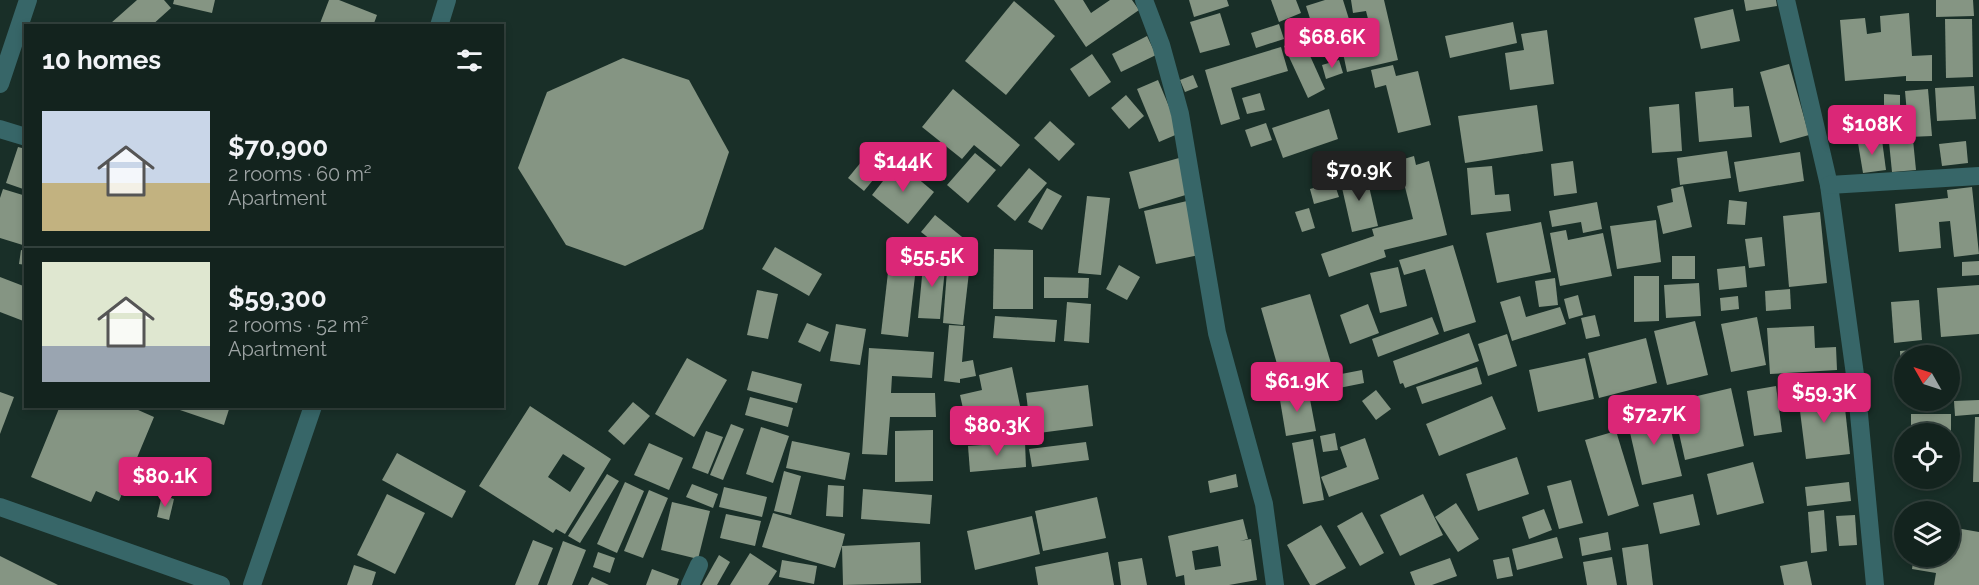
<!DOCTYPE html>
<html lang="en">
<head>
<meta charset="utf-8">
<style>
  :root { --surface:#13231e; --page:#1c2b27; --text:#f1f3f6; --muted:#9da4a4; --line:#32403c; --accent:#db2777 }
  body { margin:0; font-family:Raleway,sans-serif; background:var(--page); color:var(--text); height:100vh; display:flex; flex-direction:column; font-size:22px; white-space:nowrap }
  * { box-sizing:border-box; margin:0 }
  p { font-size:20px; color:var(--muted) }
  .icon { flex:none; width:33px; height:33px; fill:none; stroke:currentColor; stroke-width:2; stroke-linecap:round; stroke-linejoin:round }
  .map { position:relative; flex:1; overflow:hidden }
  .side { position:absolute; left:24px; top:24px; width:480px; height:384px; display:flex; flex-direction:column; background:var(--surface); border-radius:0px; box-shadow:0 3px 9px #0003,0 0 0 2px var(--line) }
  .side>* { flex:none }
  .needle { width:39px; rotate:309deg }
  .buttons { position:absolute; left:1894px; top:345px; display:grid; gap:12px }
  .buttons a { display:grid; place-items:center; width:66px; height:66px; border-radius:50%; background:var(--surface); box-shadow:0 3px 9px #0003,0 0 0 2px var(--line); font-size:30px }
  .price { position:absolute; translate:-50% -51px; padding:0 14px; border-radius:6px; background:var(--accent); color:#fff; font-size:20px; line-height:39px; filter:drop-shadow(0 2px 3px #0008) }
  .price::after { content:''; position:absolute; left:50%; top:36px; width:18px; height:14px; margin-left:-9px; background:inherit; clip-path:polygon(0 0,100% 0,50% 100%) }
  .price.current { background:#222; color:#fff }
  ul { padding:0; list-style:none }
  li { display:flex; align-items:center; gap:18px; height:150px; padding:0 18px }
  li+li { border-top:2px solid var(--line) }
  li span { display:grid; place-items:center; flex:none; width:168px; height:120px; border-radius:0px; color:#555 }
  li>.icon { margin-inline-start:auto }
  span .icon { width:72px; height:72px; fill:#fffc; stroke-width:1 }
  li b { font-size:26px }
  h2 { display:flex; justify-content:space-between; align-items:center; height:72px; padding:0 18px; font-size:26px }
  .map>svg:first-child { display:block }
  .building { fill:#859583; fill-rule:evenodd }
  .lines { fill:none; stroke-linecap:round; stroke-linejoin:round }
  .minor { stroke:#376668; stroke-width:18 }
</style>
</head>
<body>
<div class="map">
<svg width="1979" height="585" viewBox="0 0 1979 585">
  <rect width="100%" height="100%" fill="#192f28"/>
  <g class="building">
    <polygon points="137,0 164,0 171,8 151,26 113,26 111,23"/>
    <polygon points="174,0 215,0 212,13 173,4"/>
    <polygon points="329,0 339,0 377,15 373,26 319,26"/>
    <polygon points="1054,0 1083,0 1091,13 1110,0 1132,0 1139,10 1086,47"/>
    <polygon points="1189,0 1227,0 1229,6 1194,17"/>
    <polygon points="1271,0 1296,0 1301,13 1279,22"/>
    <polygon points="1325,0 1343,0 1357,45 1322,56 1306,6"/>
    <polygon points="1351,0 1384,0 1398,60 1347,72 1343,53 1375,46 1366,11 1353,13"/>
    <polygon points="1744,0 1776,0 1777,6 1746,11"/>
    <polygon points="1936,0 1973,0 1974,16 1936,17"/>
    <polygon points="1014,1 1055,36 1006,95 965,61"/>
    <polygon points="1733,9 1740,41 1701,49 1694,18"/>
    <polygon points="1220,13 1230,45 1200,53 1190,22"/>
    <polygon points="1909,13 1912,56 1932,55 1932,81 1906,81 1906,76 1845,81 1840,20 1865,18 1867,34 1881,32 1880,16"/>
    <polygon points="1945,19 1972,19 1973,77 1946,78"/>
    <polygon points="1513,22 1517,43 1450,58 1445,36"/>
    <polygon points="1279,24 1284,39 1256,48 1251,33"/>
    <polygon points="1547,30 1554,84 1510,90 1505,53 1524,50 1521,34"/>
    <polygon points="1147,36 1156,55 1121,72 1112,54"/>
    <polygon points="1302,38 1325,89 1308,98 1284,46"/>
    <polygon points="1281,47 1288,71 1231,88 1240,119 1221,125 1205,70"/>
    <polygon points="1092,54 1111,82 1089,97 1070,69"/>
    <polygon points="623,58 689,80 729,152 703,229 625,266 566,245 518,168 547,92"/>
    <polygon points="1339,60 1343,73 1326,79 1322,65"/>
    <polygon points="1789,64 1809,135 1780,143 1760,72"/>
    <polygon points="1393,65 1396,76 1418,71 1431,125 1398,133 1386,85 1375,88 1371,70"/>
    <polygon points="1193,75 1198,87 1185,92 1180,80"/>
    <polygon points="1158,80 1180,133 1159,142 1137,89"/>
    <polygon points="1974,86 1976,119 1937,121 1935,88"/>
    <polygon points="1733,88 1734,107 1749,106 1752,137 1699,142 1695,92"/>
    <polygon points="953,89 1020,145 1001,167 974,145 962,159 922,127"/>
    <polygon points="1928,89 1932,136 1909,137 1905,91"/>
    <polygon points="1260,93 1265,110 1247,114 1242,98"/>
    <polygon points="1884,94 1900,95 1900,110 1884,110"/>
    <polygon points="1126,95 1144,116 1129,129 1111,108"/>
    <polygon points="1679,104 1682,151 1652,153 1649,107"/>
    <polygon points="1537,105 1543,151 1465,163 1458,116"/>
    <polygon points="1329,109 1338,139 1283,158 1272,128"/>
    <polygon points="1050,121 1075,144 1059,161 1034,138"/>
    <polygon points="1266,123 1272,140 1251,147 1245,130"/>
    <polygon points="1882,140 1886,170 1863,173 1858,143"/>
    <polygon points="1913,140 1916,170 1892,172 1889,142"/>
    <polygon points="1966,141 1968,163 1942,166 1939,144"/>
    <polygon points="18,147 26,149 26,190 6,183"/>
    <polygon points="871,150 887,163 864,191 848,178"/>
    <polygon points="1727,151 1731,178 1680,185 1677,158"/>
    <polygon points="1800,152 1804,181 1739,192 1734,162"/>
    <polygon points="975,153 996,170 968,203 947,185"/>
    <polygon points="1414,156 1416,165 1429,161 1447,235 1384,250 1386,257 1329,277 1321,254 1374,236 1372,229 1413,219 1404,183 1379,190 1373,168"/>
    <polygon points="1179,158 1189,194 1139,209 1129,172"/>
    <polygon points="1573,161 1577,193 1554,196 1551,164"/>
    <polygon points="898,162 934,192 908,224 872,195"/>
    <polygon points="1492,166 1495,195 1509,194 1511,211 1471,215 1467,168"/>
    <polygon points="1029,168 1047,183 1015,221 997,206"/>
    <polygon points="1366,173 1378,226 1352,232 1340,179"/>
    <polygon points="1334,182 1339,197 1314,204 1310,189"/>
    <polygon points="1683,186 1692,227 1663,234 1657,206 1673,202 1671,189"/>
    <polygon points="1972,187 1979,254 1954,257 1950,221 1939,222 1941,248 1899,252 1895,204 1948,198 1947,190"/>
    <polygon points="1047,188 1062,196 1042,230 1028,222"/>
    <polygon points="3,189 26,196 26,246 0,238 0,198"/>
    <polygon points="1087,196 1110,198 1101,275 1078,273"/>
    <polygon points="1729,200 1747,202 1745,225 1727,224"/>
    <polygon points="1187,201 1199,255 1156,264 1144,211"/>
    <polygon points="1597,202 1602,229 1583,233 1581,222 1552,227 1549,211"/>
    <polygon points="1309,208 1315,228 1302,232 1295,212"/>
    <polygon points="1820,212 1827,283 1789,287 1783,216"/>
    <polygon points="935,215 972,245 959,262 921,232"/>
    <polygon points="1656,220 1661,262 1617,269 1610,226"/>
    <polygon points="1541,222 1551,272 1497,283 1486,233"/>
    <polygon points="1566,230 1568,240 1603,233 1612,276 1560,286 1550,233"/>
    <polygon points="1762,237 1765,266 1749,268 1745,239"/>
    <polygon points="1453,245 1476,322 1444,332 1425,269 1404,275 1399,260"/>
    <polygon points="891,246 918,250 908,337 881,334"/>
    <polygon points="775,247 822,274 809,296 762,269"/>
    <polygon points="994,249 1033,250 1033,309 993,309"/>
    <polygon points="21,250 26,251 26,265 19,264"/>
    <polygon points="924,256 946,258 940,319 918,318"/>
    <rect x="1672" y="256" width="23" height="23"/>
    <polygon points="1979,261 1979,275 1962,276 1962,262"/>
    <polygon points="1119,265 1140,277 1127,300 1106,289"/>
    <polygon points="1745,266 1747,287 1719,290 1717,269"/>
    <polygon points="1398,267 1407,306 1380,313 1370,273"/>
    <polygon points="947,271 969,272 963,325 943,323"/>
    <polygon points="1634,276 1659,276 1659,321 1634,322"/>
    <polygon points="0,277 26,287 26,322 0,312"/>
    <polygon points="1044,277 1089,278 1088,298 1044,298"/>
    <polygon points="1555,278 1558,305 1539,307 1535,281"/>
    <polygon points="1699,283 1701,316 1666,318 1664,285"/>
    <polygon points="1979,285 1979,334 1941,337 1937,288"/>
    <polygon points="1790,289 1791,309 1766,311 1765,291"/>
    <polygon points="757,290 778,294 768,339 747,335"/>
    <polygon points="1310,294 1333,370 1283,385 1261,308"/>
    <polygon points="1578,295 1583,315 1569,319 1564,299"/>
    <polygon points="1520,296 1526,317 1560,307 1566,324 1512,341 1500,302"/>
    <polygon points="1738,296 1739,309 1721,311 1720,298"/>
    <polygon points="1919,300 1922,340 1894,343 1891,302"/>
    <polygon points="1067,302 1091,304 1089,343 1064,341"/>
    <polygon points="1368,304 1379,333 1350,344 1340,315"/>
    <polygon points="1595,315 1600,336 1586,339 1581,318"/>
    <polygon points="995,316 1057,320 1055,342 993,338"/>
    <polygon points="1432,317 1439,334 1378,357 1372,339"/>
    <polygon points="1757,317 1766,365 1731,372 1721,324"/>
    <polygon points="1695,321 1708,375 1667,385 1654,331"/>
    <polygon points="807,323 829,332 820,352 798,342"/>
    <polygon points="836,324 866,329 860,365 830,361"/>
    <polygon points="949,325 965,326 962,362 973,360 976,376 960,379 960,383 944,381"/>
    <polygon points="1814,326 1815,348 1836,347 1837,370 1770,374 1767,328"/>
    <polygon points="1469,333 1479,361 1405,388 1403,383 1400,384 1393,361"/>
    <polygon points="1507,334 1517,366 1488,376 1478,344"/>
    <polygon points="1646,338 1657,383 1599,398 1588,353"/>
    <polygon points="869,348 934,352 932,378 892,376 891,393 935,393 936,417 890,417 887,455 862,454"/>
    <polygon points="1939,348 1939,356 1905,356 1905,367 1901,367 1900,351"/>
    <polygon points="687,358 727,380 694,437 655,414"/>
    <polygon points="1585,358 1594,399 1538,412 1529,370"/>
    <polygon points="1012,367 1023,420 968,431 960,395 982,390 979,375"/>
    <polygon points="1477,367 1482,384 1422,404 1416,387"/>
    <polygon points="1362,370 1364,383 1339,388 1336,375"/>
    <polygon points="752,371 802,384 797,403 747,390"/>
    <polygon points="1088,385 1093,426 1031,434 1026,393"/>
    <polygon points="1776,386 1782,432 1754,436 1747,391"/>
    <polygon points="1731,388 1744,446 1685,460 1672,402"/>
    <polygon points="1308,389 1316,431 1286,436 1279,394"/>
    <polygon points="1376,390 1391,409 1376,420 1362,401"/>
    <polygon points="1843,390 1850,454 1806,459 1798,395"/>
    <polygon points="0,392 14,397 0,434"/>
    <polygon points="1492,396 1506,429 1439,456 1426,424"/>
    <polygon points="750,397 793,408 788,427 745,415"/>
    <polygon points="1979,400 1979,414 1955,416 1954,401"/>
    <polygon points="633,402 650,416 624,445 608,431"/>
    <polygon points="60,406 129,406 154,417 119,501 96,491 91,502 31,477"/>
    <polygon points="178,406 230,406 224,425 177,409"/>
    <path d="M530,406L611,459L565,534L556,529L553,533L479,486ZM563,454L585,468L570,492L548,477Z"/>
    <polygon points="1665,406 1682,476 1642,485 1626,415"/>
    <rect x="1911" y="414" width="40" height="20"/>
    <polygon points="1975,417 1979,417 1979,482 1973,482"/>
    <polygon points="731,424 744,429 723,480 710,475"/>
    <polygon points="761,427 789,436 773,483 746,474"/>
    <polygon points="933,430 933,481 895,482 895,431"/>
    <polygon points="706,431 723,437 708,474 692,468"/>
    <polygon points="1616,431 1639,506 1608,516 1585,440"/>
    <polygon points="1335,433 1338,450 1323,452 1320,436"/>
    <polygon points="1365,438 1379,479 1329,497 1321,477 1347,467 1340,447"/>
    <polygon points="1313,439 1324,500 1303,504 1292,443"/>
    <polygon points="792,441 850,453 845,480 786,468"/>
    <polygon points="1025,442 1026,467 970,472 968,446"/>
    <polygon points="1086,442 1089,460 1032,467 1029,449"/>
    <polygon points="649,443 683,458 669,490 634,475"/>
    <polygon points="397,453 466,491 452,518 382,480"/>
    <polygon points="1517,457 1529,494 1478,511 1466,474"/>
    <polygon points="1753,462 1764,503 1717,515 1707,474"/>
    <polygon points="784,471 801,476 791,515 774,511"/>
    <polygon points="607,474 619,481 580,543 568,536"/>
    <polygon points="1236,474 1238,487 1210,493 1208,481"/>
    <polygon points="1571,480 1583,523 1559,529 1547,486"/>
    <polygon points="625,482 644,491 617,553 597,544"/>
    <polygon points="1849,482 1851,501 1807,506 1805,487"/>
    <polygon points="692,484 718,494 713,508 686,497"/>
    <polygon points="828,485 844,486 843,517 826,516"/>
    <polygon points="724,487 767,497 762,517 719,507"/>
    <polygon points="863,489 932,495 930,524 861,519"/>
    <polygon points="649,490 668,498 643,558 624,551"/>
    <polygon points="387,494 425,513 395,574 357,555"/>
    <polygon points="1423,494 1443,535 1400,556 1380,515"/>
    <polygon points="1693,494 1700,525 1660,534 1653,503"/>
    <polygon points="162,495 174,499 169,520 157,517"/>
    <polygon points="1097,497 1106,538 1043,551 1035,511"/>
    <polygon points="672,502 710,511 698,559 661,550"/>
    <polygon points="1456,503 1479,539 1458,552 1435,517"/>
    <polygon points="1544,509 1552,530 1529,539 1522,517"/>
    <polygon points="1824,510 1827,551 1811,553 1808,512"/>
    <polygon points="1362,512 1384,553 1360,566 1337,526"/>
    <polygon points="773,513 845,534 842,546 920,542 921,583 843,585 842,546 835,568 762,547"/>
    <polygon points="726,514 761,521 755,546 720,538"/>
    <polygon points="1855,515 1857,545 1839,546 1836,516"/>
    <polygon points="1032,516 1040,554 975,570 967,531"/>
    <path d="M1243,519L1248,539L1240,541L1251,539L1257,580L1229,585H1185L1184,575L1176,577L1168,536ZM1218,546L1221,566L1195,570L1192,551Z"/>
    <polygon points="1321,525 1346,568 1315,585 1310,585 1287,545"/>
    <polygon points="1950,527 1979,532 1979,585 1934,585 1936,573 1912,569 1914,556 1950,556"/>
    <polygon points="1608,532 1611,550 1582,556 1579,538"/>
    <polygon points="1557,537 1563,558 1517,570 1512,549"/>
    <polygon points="533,540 553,548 538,585 515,585"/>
    <polygon points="563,541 586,550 572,585 547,585"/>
    <polygon points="1648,544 1653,585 1627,585 1622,548"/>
    <polygon points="598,552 615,558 610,573 593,567"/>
    <polygon points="1108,552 1114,585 1038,585 1035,567"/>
    <polygon points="750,553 777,571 768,585 730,585"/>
    <polygon points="719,555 730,562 717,585 702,585"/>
    <polygon points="0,556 58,585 0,585"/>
    <polygon points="1509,557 1513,576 1497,579 1493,560"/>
    <polygon points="1612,557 1617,585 1587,585 1583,562"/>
    <polygon points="1142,558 1147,585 1121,585 1118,562"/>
    <polygon points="1450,558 1457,576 1432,585 1415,585 1410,572"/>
    <polygon points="782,560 817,566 814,584 779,577"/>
    <polygon points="1807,561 1812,585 1784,585 1780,566"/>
    <polygon points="354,565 376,572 372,585 347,585"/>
    <polygon points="652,569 679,579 677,585 646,585"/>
    <polygon points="592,577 609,585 588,585"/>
  </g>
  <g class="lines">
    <g class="minor">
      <polyline points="1144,0 1161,45 1180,114 1217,333 1264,504 1275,585"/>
      <polyline points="1786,0 1829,185 1856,382 1875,585"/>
      <polyline points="439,26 447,0"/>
      <polyline points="0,84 28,0"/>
      <polyline points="0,129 26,137"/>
      <polyline points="1829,185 1979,176"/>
      <polyline points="0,507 221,585"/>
      <polyline points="252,585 313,406"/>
      <polyline points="690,585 699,565"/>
    </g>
  </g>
</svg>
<div class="buttons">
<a><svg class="needle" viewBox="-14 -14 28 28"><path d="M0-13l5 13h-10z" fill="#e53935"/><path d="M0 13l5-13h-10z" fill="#9da4a4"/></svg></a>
<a><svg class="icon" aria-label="locate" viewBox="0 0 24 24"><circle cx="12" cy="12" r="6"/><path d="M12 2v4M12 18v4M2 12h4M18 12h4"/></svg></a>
<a><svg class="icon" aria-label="layers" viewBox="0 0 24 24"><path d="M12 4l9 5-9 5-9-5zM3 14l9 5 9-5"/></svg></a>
</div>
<b class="price" style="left:1332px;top:69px">$68.6K</b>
<b class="price" style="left:1872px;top:156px">$108K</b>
<b class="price" style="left:903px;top:193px">$144K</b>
<b class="price current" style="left:1359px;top:202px">$70.9K</b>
<b class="price" style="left:932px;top:288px">$55.5K</b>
<b class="price" style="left:1297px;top:413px">$61.9K</b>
<b class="price" style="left:1824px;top:424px">$59.3K</b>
<b class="price" style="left:1654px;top:446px">$72.7K</b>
<b class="price" style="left:997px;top:457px">$80.3K</b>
<b class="price" style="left:165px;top:508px">$80.1K</b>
<section class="side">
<h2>10 homes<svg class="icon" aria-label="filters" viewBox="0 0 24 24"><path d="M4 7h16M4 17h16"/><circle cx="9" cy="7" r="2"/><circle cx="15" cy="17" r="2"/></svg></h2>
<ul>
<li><span style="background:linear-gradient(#c9d6e8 60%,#c2b280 0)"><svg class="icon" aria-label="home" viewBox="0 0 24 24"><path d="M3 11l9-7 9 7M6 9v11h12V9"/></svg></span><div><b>$70,900</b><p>2 rooms · 60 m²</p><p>Apartment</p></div></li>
<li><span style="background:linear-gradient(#dfe7d0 70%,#9aa5b1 0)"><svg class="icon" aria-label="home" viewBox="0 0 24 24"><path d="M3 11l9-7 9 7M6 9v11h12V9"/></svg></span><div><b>$59,300</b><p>2 rooms · 52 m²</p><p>Apartment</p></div></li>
</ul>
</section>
</div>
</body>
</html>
